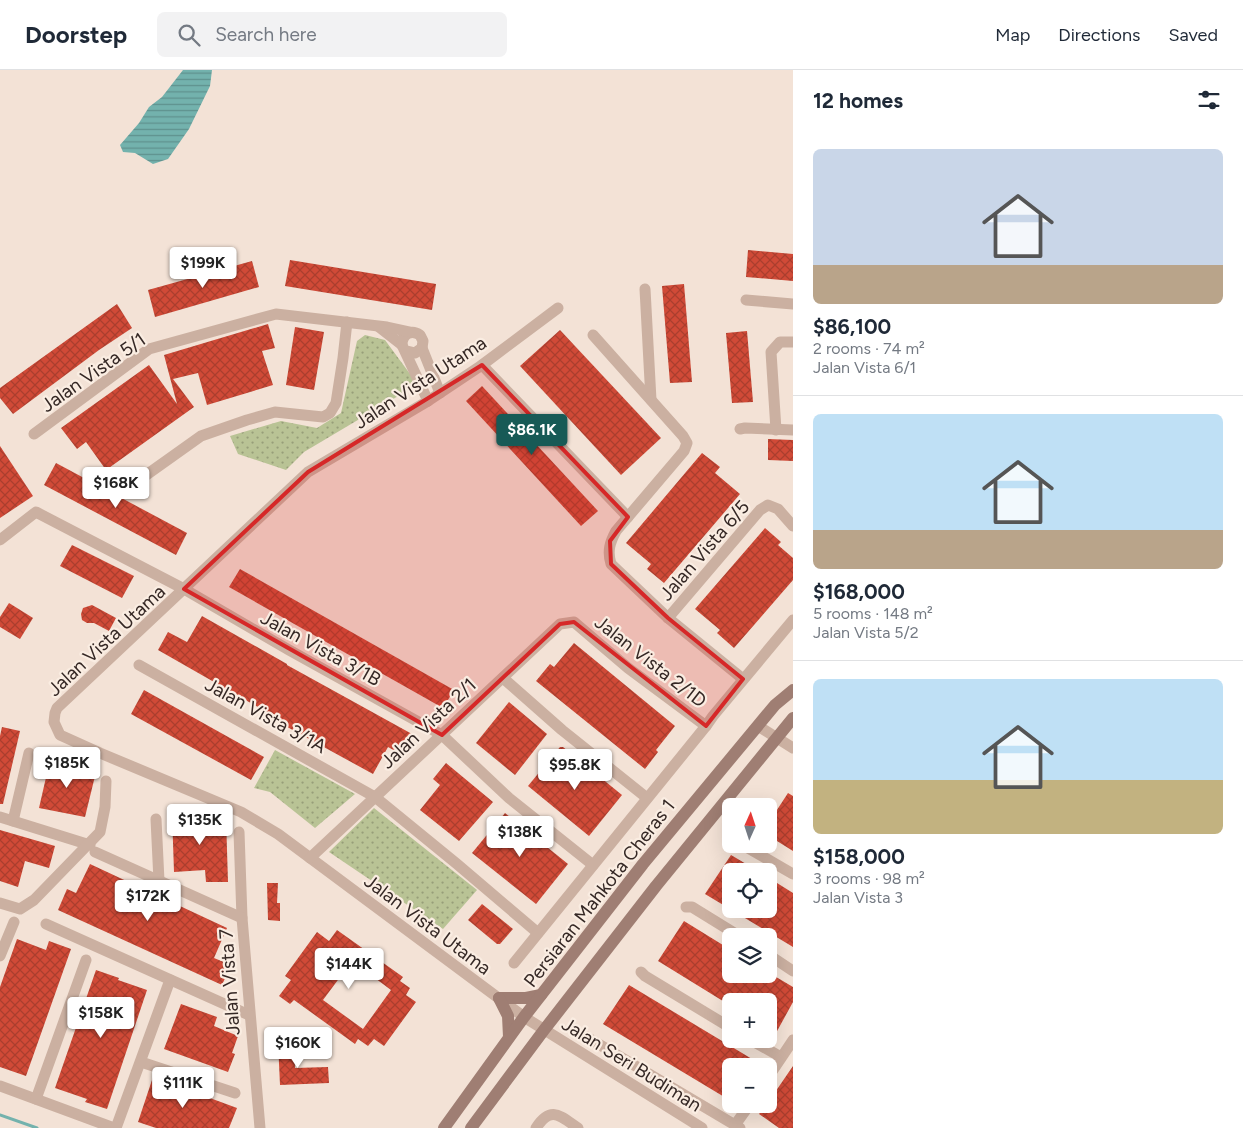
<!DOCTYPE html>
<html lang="en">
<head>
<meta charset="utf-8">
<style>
  :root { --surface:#fff; --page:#f2f2f3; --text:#1f2937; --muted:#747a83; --line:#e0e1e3; --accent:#175a56 }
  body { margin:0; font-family:Figtree,sans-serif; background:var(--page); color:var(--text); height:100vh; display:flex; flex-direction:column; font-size:19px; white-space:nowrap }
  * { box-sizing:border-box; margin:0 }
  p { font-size:16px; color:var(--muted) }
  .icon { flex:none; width:28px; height:28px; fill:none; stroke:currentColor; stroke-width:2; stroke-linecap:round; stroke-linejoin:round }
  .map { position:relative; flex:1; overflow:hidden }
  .drawer { display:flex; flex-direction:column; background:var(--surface); width:450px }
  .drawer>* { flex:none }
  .needle { width:32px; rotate:3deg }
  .fabs { position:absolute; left:722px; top:728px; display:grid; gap:10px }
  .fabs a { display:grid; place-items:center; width:55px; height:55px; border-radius:8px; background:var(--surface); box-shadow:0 5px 20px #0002; font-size:25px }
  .price { position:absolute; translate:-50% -42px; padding:0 11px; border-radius:5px; background:#fff; color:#222; font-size:16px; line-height:32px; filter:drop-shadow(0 1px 2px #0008) }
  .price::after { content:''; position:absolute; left:50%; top:30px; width:15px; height:11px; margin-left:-8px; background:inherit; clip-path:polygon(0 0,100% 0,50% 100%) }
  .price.on { background:var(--accent); color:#fff }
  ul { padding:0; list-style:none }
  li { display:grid; align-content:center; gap:10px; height:265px; padding:0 20px }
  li+li { border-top:1px solid var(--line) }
  li span { display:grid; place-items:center; height:155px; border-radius:8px; color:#555 }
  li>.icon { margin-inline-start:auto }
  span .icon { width:90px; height:90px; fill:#fffc; stroke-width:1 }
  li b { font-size:21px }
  h2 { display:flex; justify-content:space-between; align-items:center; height:60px; padding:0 20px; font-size:21px }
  header { display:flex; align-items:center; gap:30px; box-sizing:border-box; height:70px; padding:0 25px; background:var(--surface); border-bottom:1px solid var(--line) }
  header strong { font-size:24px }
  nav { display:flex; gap:28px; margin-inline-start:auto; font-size:18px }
  .search { width:350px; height:45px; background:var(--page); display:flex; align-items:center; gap:12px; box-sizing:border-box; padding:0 18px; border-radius:8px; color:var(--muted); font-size:19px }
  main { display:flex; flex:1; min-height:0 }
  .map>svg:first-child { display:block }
  .park { fill:url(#park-dots) }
  .water { fill:url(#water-rules) }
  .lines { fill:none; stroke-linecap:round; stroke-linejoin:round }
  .stream { stroke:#73b2ad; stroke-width:3 }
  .building { fill:url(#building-cross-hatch); fill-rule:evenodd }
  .minor { stroke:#cbb0a1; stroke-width:11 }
  .secondary { stroke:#9f7e73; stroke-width:12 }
  .marked { fill:#d62828; fill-opacity:0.2; stroke:#d62828; stroke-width:4; stroke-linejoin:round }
  .labels { text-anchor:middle; stroke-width:4.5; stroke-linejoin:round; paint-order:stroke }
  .street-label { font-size:19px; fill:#352825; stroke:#faede2 }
</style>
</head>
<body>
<header>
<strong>Doorstep</strong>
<div class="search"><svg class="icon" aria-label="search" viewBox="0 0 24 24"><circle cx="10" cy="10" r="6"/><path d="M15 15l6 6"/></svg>Search here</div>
<nav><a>Map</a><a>Directions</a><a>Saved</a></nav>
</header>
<main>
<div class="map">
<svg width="793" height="1058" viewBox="0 0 793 1058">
  <defs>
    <pattern id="park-dots" width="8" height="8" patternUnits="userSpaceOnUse" patternTransform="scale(1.25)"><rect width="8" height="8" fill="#b9c395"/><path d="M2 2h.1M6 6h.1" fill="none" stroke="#979e79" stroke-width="1.8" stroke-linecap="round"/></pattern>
    <pattern id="water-rules" width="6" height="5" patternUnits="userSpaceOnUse" patternTransform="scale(1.25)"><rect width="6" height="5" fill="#73b2ad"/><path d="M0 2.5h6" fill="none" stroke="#5f918d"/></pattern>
    <pattern id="building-cross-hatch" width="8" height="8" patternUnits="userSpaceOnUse" patternTransform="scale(1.25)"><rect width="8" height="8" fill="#d04a37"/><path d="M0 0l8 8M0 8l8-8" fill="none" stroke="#aa3e2e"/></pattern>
  </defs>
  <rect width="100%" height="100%" fill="#f3e2d6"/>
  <g class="park">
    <polygon points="365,265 385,270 413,308 410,319 304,382 286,400 238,384 230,366 281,351 317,358 341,343 357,271"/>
    <polygon points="275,680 355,724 315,758 270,722 254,718"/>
    <polygon points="374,738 477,820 443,859 329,782"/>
  </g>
  <polygon class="water" points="183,0 212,0 210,16 189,59 168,89 153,94 135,83 123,82 120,75 139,53 149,37 162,27"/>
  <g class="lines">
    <polyline class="stream" points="0,1045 37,1058"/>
  </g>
  <g class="building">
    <polygon points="748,180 793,184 793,211 746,207"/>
    <polygon points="290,190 436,214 432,240 285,216"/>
    <polygon points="252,191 259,217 155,247 148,220"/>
    <polygon points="684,214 692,312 670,313 662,216"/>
    <polygon points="117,234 132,258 99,280 13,344 0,328 0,318"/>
    <polygon points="268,254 275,278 262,281 273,315 207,335 198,303 173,309 194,337 106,400 86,372 77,379 61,358 149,295 177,334 164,285"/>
    <polygon points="295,257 324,262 314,320 286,315"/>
    <polygon points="560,260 661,368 621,405 520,296"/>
    <polygon points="747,261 753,332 732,333 726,263"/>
    <polygon points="482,316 598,441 581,456 466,331"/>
    <polygon points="768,369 793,370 793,391 768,390"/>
    <polygon points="0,376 33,426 0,448"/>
    <polygon points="702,383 720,397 715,403 740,424 664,513 647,499 651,494 626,473"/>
    <polygon points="56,393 187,463 176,485 44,415"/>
    <polygon points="765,458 781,472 778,475 793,488 793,510 734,578 717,563 720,560 695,539"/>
    <polygon points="72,475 134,506 122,528 60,496"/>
    <polygon points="240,499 454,620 443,638 229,517"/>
    <polygon points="9,533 33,548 20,569 0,557 0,547"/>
    <polygon points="92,535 116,548 109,561 94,553 87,553 82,550 81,544 83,538"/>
    <polygon points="202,546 287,594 287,595 412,664 401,684 388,677 373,704 269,647 270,644 158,580 168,562 187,572"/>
    <polygon points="574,573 675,656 656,680 658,682 645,699 536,611 550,594 554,597"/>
    <polygon points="144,620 264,687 251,710 131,644"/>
    <polygon points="509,632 547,664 515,705 476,673"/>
    <polygon points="2,657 20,661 3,734 0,734 0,666"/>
    <polygon points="560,677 563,677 622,725 589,766 528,716"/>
    <polygon points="50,690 96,702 85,747 39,738"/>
    <polygon points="446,693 493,732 459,771 420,740 440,715 433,709"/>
    <polygon points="788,723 793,726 793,781 769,766 769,744 773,746"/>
    <polygon points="195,742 195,750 226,748 228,812 206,812 205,800 174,802 172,743"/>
    <polygon points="505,743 568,794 536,834 472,783"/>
    <polygon points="0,760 55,776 49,798 25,791 18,817 0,811"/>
    <polygon points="731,785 758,801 731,801 731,839 769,839 769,808 793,823 793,877 705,824"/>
    <polygon points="90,794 227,858 214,888 231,895 222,915 58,840 67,819 76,823"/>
    <polygon points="267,813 278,813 277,833 280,833 280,851 268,850"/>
    <polygon points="482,834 513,859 500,874 497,874 468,850"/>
    <polygon points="684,851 731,880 731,904 771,904 793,917 793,932 776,963 769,959 769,931 731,931 731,936 658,891"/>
    <path d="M337,860L403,907L400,911L410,918L406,925L416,932L384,976L374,969L368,976L358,969L355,974L294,930L290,934L279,926L291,910L285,906L317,862L329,871ZM352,891L391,920L363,959L323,930Z"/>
    <polygon points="17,869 46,880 49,871 71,879 26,1006 0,997 0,917"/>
    <polygon points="96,900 119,908 118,910 147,920 107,1039 85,1032 87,1029 55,1018"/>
    <polygon points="629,915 752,989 748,996 731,996 731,1020 726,1028 603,954"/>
    <polygon points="181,934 217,947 214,956 238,966 232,983 235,984 228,1002 164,979"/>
    <polygon points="294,971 295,998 328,997 329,1013 280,1015 278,972"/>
    <polygon points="793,996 793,1058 779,1058 759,1044 767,1034 769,1034 769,1031"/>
    <polygon points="153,1007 237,1038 229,1058 156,1058 138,1052"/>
  </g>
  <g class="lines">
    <g class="minor">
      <polyline points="645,219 651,330"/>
      <polyline points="746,230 793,234"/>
      <polyline points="558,238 482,295 428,331 308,402 57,638 55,643 54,652 60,665 100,683 241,742 278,764 524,947 702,1058"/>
      <polyline points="379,257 402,275"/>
      <path d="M593,265L683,366L687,373L684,381L616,461C610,472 607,481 611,494L668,548L743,609"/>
      <polyline points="422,278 440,323"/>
      <path d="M407,281L415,283L422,278L423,271L420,265C411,259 402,264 402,275L428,331"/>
      <polyline points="482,295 628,447"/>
      <polyline points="740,359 745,358 793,360"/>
      <polyline points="776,360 771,282 780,272 793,272"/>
      <polyline points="34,364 149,279 276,244 387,257 410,262"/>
      <polyline points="128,418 201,366 247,350 275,342 323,347 330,343 336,333 343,288 347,252"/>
      <polyline points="0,470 36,442 184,519 289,580 442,665 509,728 593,795"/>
      <polyline points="668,548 760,440 768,435 778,439 793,456"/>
      <polyline points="139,595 375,727 457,794 538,863"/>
      <polyline points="503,608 562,660 647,728"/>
      <polyline points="758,656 793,678"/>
      <polyline points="0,747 90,775"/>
      <polyline points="156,749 159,811"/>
      <polyline points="13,751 29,683"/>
      <polyline points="239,762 242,848 260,1058"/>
      <polyline points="746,774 748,778 793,804"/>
      <polyline points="95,782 242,848"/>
      <polyline points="310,788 560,554 574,552 628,598 706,656"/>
      <polyline points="0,833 20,839 34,830 100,762 105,737 106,711"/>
      <polyline points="686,837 692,837 739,866"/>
      <polyline points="46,854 249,945"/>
      <polyline points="769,885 793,901"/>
      <polyline points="0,886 14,852"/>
      <polyline points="514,893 706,656 713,646 793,550"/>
      <polyline points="641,902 645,906 731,958"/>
      <polyline points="585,966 740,1058"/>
      <polyline points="749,969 781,987"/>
      <polyline points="141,992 235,1023"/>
      <polyline points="769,1006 793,970"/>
      <polyline points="0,1016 114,1058"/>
      <polyline points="36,1029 86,890"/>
      <polyline points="735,1055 750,1034"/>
      <polyline points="116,1058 170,910"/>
      <path d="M536,1058C551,1035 560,1046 578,1058"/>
    </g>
    <g class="secondary">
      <polyline points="499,928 526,928 541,925"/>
      <polyline points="499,928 508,946 509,967"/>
      <polyline points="444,1058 524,947 643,794 775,635 793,620"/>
      <polyline points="471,1058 544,960 656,816 793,648"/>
    </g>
  </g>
  <path class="marked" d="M482,295L628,447L610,471L611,494L668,548L743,609L706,656L574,552L560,554L442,665L184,519L308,402Z"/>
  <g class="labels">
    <g class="street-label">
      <text transform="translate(93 302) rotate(-35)" y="7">Jalan Vista 5/1</text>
      <text transform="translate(420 312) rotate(-33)" y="7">Jalan Vista Utama</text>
      <text transform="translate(704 480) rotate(-49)" y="7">Jalan Vista 6/5</text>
      <text transform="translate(106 570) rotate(-43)" y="7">Jalan Vista Utama</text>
      <text transform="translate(321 578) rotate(29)" y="7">Jalan Vista 3/1B</text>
      <text transform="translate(651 591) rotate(38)" y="7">Jalan Vista 2/1D</text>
      <text transform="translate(266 645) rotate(29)" y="7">Jalan Vista 3/1A</text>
      <text transform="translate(428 653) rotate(-43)" y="7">Jalan Vista 2/1</text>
      <text transform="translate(599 823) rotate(-52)" y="7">Persiaran Mahkota Cheras 1</text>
      <text transform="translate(428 854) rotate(37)" y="7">Jalan Vista Utama</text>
      <text transform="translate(229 912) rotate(-94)" y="7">Jalan Vista 7</text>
      <text transform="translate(632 994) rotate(32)" y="7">Jalan Seri Budiman</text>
    </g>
  </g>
</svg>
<div class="fabs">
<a><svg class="needle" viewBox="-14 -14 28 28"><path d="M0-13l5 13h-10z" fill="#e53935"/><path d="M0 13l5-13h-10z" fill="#747a83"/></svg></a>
<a><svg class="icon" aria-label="locate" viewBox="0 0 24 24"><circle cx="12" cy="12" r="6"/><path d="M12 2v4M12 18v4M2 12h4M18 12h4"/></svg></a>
<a><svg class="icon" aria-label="layers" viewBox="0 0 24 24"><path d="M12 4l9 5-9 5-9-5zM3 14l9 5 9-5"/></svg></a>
<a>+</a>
<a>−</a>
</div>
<b class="price" style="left:203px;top:219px">$199K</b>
<b class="price on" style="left:532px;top:386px">$86.1K</b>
<b class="price" style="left:116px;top:439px">$168K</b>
<b class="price" style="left:67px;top:719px">$185K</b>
<b class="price" style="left:575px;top:721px">$95.8K</b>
<b class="price" style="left:200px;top:776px">$135K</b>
<b class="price" style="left:520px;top:788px">$138K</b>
<b class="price" style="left:148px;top:852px">$172K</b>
<b class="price" style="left:349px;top:920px">$144K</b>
<b class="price" style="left:101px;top:969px">$158K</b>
<b class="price" style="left:298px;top:999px">$160K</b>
<b class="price" style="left:183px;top:1039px">$111K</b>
</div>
<section class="drawer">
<h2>12 homes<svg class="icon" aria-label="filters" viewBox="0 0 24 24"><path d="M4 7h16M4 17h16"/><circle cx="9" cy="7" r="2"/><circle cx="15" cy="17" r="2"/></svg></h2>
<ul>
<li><span style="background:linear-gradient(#c9d6e8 75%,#b9a48a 0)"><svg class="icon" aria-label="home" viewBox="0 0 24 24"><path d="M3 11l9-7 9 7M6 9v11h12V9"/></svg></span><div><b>$86,100</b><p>2 rooms · 74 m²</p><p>Jalan Vista 6/1</p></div></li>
<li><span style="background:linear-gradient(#bfe0f5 75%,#b9a48a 0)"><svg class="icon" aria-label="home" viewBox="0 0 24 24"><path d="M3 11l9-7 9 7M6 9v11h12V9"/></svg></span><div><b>$168,000</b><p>5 rooms · 148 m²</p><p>Jalan Vista 5/2</p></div></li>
<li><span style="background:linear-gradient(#bfe0f5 65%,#c2b280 0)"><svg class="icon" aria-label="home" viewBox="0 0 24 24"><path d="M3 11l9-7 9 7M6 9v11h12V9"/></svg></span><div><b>$158,000</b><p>3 rooms · 98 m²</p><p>Jalan Vista 3</p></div></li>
</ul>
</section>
</main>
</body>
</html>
